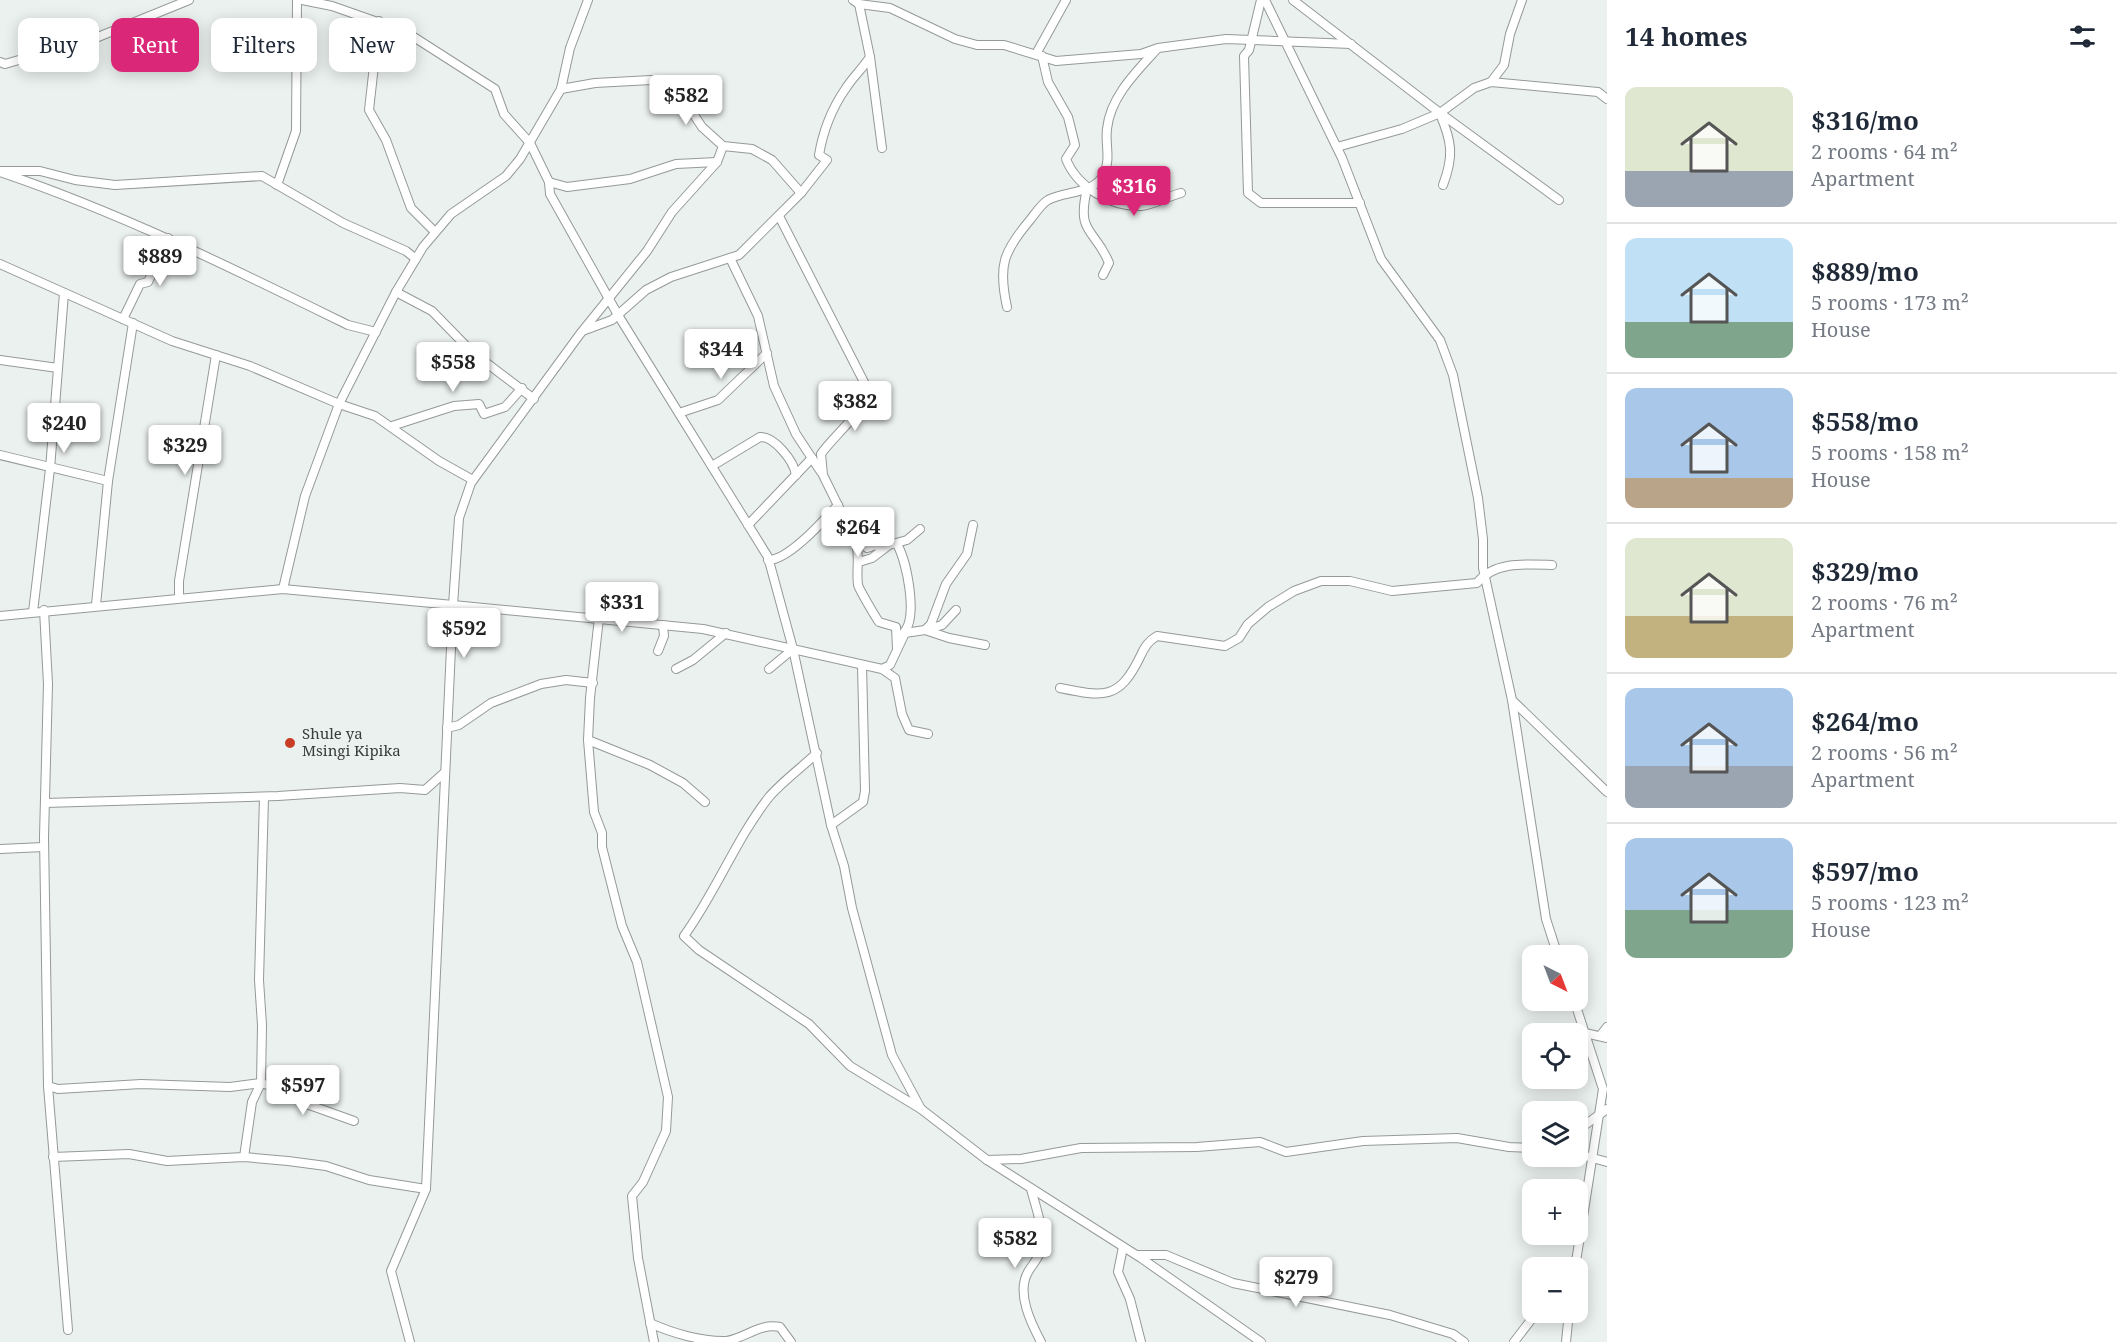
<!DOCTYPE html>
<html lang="en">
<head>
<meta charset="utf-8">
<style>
  :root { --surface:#fff; --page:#f2f2f3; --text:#1f2937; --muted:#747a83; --line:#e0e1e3; --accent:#db2777 }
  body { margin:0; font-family:"Noto Serif",serif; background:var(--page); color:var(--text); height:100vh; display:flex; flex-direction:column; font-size:22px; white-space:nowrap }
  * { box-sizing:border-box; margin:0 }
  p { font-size:20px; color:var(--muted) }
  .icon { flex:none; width:33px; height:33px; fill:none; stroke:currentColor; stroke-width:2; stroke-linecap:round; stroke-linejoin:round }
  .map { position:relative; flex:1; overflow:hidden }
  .details { display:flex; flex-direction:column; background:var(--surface); width:510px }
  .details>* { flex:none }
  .top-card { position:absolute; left:18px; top:18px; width:570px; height:54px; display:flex; gap:12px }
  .needle { width:39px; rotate:138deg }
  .buttons { position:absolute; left:1522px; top:945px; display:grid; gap:12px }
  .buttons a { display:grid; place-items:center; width:66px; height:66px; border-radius:12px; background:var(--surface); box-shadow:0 3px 15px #0003; font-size:30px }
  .price { position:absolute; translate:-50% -51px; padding:0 14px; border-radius:6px; background:#fff; color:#222; font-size:20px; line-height:39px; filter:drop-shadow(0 2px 3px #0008) }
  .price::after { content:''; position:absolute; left:50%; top:36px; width:18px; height:14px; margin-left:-9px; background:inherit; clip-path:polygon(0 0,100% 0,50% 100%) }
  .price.current { background:var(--accent); color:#fff }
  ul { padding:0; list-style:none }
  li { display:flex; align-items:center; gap:18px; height:150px; padding:0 18px }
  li+li { border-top:2px solid var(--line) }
  li span { display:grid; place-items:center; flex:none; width:168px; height:120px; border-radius:12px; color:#555 }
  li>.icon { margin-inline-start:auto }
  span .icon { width:72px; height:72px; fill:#fffc; stroke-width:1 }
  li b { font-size:26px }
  h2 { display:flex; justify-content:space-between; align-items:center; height:72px; padding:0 18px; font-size:26px }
  .tag { padding:0 21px; border-radius:12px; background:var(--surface); box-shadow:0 3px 15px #0003; font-size:21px; line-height:54px }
  .tag.current { background:var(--accent); color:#fff }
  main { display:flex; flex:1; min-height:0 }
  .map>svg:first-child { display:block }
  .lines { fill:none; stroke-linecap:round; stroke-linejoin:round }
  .street-casing { stroke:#949a97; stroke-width:10 }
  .street { stroke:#fff; stroke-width:8 }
  .poi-dot { fill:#c83d24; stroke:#ebf1ee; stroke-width:2 }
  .labels { text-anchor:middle; stroke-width:6; stroke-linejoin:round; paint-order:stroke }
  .poi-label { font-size:15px; fill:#3a3c3b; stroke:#ebf1ee; text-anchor:start }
</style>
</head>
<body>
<main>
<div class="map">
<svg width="1607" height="1342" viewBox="0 0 1607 1342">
  <rect width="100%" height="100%" fill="#ebf1ee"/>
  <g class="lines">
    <g class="street-casing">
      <g id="street">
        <polyline points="302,0 332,6 406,32 495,89 504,114 530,143 549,182 550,194 618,315 768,557 793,649 831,825 844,866 852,908 892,1055 921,1109 987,1160 1141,1258 1261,1342"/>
        <polyline points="853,0 859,4 890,8 955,39 977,45 1004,45 1056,61 1141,54 1158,48 1226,39 1351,44"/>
        <polyline points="1261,0 1249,50 1244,56 1248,193 1261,203 1360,203"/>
        <polyline points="1265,0 1342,158 1381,259 1440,340 1453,375 1478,498 1483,539 1483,568 1512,700 1546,919 1558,956"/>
        <polyline points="1293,0 1440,113 1474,88 1491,82 1598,92 1607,99"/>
        <polyline points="379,21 369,110 386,140 411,208 435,232"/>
        <polyline points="1036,54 1066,0"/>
        <path d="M1042,56L1048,82L1068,117L1075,145L1066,159C1077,187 1111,207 1141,206C1153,205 1169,196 1181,193"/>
        <polyline points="870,57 882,148"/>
        <polyline points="0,62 5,64 98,37 189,0"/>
        <polyline points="1491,82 1504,65 1510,34 1522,0"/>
        <polyline points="561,89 595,83 651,80 686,103 702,127 723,146 752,149 772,160 801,193"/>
        <polyline points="1440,113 1559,200"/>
        <path d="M1440,114C1452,142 1454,156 1443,185"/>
        <polyline points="723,146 717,162 672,212 647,251 580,334 471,483 459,518 453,605 703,629 882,669 895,678 902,714 909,730 928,734"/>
        <polyline points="1337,147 1402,129 1440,113"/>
        <polyline points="0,171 40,171 75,180 115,185 262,176 343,223 406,251 416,259"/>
        <path d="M0,172C121,213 234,269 348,325L376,332"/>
        <polyline points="549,182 567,187 630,179 676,164 717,162"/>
        <polyline points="277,185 296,131 297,0"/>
        <path d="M1087,189C1076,235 1095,228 1109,263L1103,275"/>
        <path d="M779,216L867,388C869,408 833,436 821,454L823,475L856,542C860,557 856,570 858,585C859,589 876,618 879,622L896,627L897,649"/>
        <polyline points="730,258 758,316 774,386 796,434 821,472"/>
        <polyline points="0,264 172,341 250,366 339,404 375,416 439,461 473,480"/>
        <polyline points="396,292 432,311 472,352 534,399"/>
        <path d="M1007,307C998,266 1003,252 1030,220C1035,214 1041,204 1048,200C1065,191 1095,194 1104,174C1111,159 1105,144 1107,129C1110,97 1137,71 1157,49"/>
        <polyline points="123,319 140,284 148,282 168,238"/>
        <path d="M585,330L612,320L646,290L671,277L739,255L801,193L827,160L819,155C823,131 832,108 846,88C853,77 863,68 870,57L859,4"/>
        <polyline points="0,360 58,368"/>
        <polyline points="679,413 718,400 767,353"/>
        <polyline points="392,426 454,406 479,404 484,414 505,407 522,388"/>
        <polyline points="0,455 108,481"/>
        <path d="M712,466L760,437C774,436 794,461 796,475"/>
        <polyline points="748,525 812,458"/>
        <polyline points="854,535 867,548 876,545 881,549"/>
        <path d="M897,544C907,562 918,617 904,632"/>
        <path d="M768,560C788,561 824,520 838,505"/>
        <polyline points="859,562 872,558 889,545 907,540 920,529"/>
        <polyline points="283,589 305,496 339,404 396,292 423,247 451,214 506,176 520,159 561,89 570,48 588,0"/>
        <polyline points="179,598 179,581 216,355"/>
        <polyline points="96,605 108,481 133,323"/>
        <polyline points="44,610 48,684 44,837 48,1086 68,1330"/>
        <polyline points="33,612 50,469 64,293"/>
        <polyline points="0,616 283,589 453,605 426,1189 391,1271 410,1342"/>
        <polyline points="599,618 590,698 588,740 594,812 602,833 602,847 622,926 637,962 668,1097 666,1131 643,1182 632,1196 638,1258 654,1342"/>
        <polyline points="925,630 949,638 985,645"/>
        <polyline points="926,630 942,625 956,610"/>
        <polyline points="658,651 664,636 663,625"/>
        <polyline points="676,669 693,660 726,633"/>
        <polyline points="769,669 793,649"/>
        <polyline points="882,669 890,665 905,633 925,630 931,624 946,584 967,554 973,525"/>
        <path d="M1060,688C1104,697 1119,700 1140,657C1144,648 1148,641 1157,636L1225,646L1239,638L1248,624L1268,607L1294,591L1321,581H1350L1392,591L1477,583C1494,561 1527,564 1552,565"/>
        <polyline points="1512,700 1607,792"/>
        <polyline points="447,728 459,725 491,703 541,684 566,680 593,683"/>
        <polyline points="588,740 650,765 683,783 705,802"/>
        <path d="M817,753C801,768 783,781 769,797C736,839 716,892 684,936L699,950L809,1024L850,1066L921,1109"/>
        <polyline points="45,803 278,796 400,788 425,790 444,773"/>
        <polyline points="831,825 863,802 865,791 862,665"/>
        <polyline points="0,849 44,847"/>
        <polyline points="1574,1000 1603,1089 1575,1268"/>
        <polyline points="1585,1033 1607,1038"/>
        <polyline points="1600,1036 1607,1027"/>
        <polyline points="48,1086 58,1089 141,1084 230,1087 261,1083 287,1091 301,1102 354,1121"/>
        <polyline points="1578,1130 1607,1109"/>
        <polyline points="1578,1154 1607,1162"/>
        <polyline points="53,1157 129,1154 167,1161 244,1157 288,1161 326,1166 369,1180 426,1189"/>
        <polyline points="244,1157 252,1102 261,1083 262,1025 259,980 264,797"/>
        <polyline points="987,1160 1021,1159 1081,1148 1197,1147 1260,1142 1286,1152 1363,1141 1457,1138 1509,1147 1533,1148"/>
        <path d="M1031,1189C1036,1208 1044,1228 1041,1248C1039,1259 1033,1263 1028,1272C1016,1293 1031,1323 1041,1342"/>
        <polyline points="1123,1247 1118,1272 1130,1299 1141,1342"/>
        <polyline points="1137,1255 1166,1255 1233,1283 1390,1315 1453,1334 1464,1342"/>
        <path d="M650,1323C672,1333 702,1342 727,1341C747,1337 760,1323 780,1327L791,1342"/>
        <polyline points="1514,1342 1537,1312"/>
        <polyline points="1566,1342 1569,1312"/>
      </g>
    </g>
    <use href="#street" class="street"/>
  </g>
  <circle class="poi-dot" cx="290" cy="743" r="6"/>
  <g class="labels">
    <g class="poi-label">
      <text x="302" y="739">Shule ya<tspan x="302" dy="17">Msingi Kipika</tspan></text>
    </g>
  </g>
</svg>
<div class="buttons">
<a><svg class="needle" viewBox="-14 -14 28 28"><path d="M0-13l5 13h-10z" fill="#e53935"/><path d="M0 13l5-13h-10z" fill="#747a83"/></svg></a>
<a><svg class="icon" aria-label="locate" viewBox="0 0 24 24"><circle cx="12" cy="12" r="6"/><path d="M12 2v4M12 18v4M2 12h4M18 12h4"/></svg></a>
<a><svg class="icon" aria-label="layers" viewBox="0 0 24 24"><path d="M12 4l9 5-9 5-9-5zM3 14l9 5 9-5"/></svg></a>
<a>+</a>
<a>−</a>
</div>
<b class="price" style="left:686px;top:126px">$582</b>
<b class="price current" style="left:1134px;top:217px">$316</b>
<b class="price" style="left:160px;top:287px">$889</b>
<b class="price" style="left:721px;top:380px">$344</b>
<b class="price" style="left:453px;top:393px">$558</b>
<b class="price" style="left:855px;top:432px">$382</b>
<b class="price" style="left:64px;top:454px">$240</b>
<b class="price" style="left:185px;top:476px">$329</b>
<b class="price" style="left:858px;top:558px">$264</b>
<b class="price" style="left:622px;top:633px">$331</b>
<b class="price" style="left:464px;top:659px">$592</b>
<b class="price" style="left:303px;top:1116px">$597</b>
<b class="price" style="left:1015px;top:1269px">$582</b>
<b class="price" style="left:1296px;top:1308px">$279</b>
<div class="top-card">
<a class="tag">Buy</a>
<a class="tag current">Rent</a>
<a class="tag">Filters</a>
<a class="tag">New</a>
</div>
</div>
<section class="details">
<h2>14 homes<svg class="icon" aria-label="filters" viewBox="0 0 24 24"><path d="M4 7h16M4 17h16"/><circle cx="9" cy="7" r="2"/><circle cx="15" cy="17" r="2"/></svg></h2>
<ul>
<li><span style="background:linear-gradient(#dfe7d0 70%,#9aa5b1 0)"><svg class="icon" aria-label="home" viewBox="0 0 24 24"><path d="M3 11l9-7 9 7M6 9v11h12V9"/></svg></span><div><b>$316/mo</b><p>2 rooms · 64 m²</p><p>Apartment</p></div></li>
<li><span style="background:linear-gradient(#bfe0f5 70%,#7fa58c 0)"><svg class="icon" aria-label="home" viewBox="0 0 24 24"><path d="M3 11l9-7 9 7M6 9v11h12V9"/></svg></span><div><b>$889/mo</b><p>5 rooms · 173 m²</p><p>House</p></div></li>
<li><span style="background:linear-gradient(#a9c7e8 75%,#b9a48a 0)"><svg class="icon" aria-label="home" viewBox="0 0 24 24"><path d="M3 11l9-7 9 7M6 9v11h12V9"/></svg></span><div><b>$558/mo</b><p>5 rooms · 158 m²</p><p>House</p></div></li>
<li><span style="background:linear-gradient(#dfe7d0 65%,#c2b280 0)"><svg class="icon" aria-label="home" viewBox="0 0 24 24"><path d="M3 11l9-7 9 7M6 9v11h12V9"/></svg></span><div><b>$329/mo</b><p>2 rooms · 76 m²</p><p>Apartment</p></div></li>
<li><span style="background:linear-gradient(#a9c7e8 65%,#9aa5b1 0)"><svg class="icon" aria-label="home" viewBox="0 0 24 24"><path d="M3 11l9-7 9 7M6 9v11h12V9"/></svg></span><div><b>$264/mo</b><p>2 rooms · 56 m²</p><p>Apartment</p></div></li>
<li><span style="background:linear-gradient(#a9c7e8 60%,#7fa58c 0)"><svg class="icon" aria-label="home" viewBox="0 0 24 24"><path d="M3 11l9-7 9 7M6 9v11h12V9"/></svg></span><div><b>$597/mo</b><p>5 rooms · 123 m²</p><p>House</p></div></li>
</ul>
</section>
</main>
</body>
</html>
